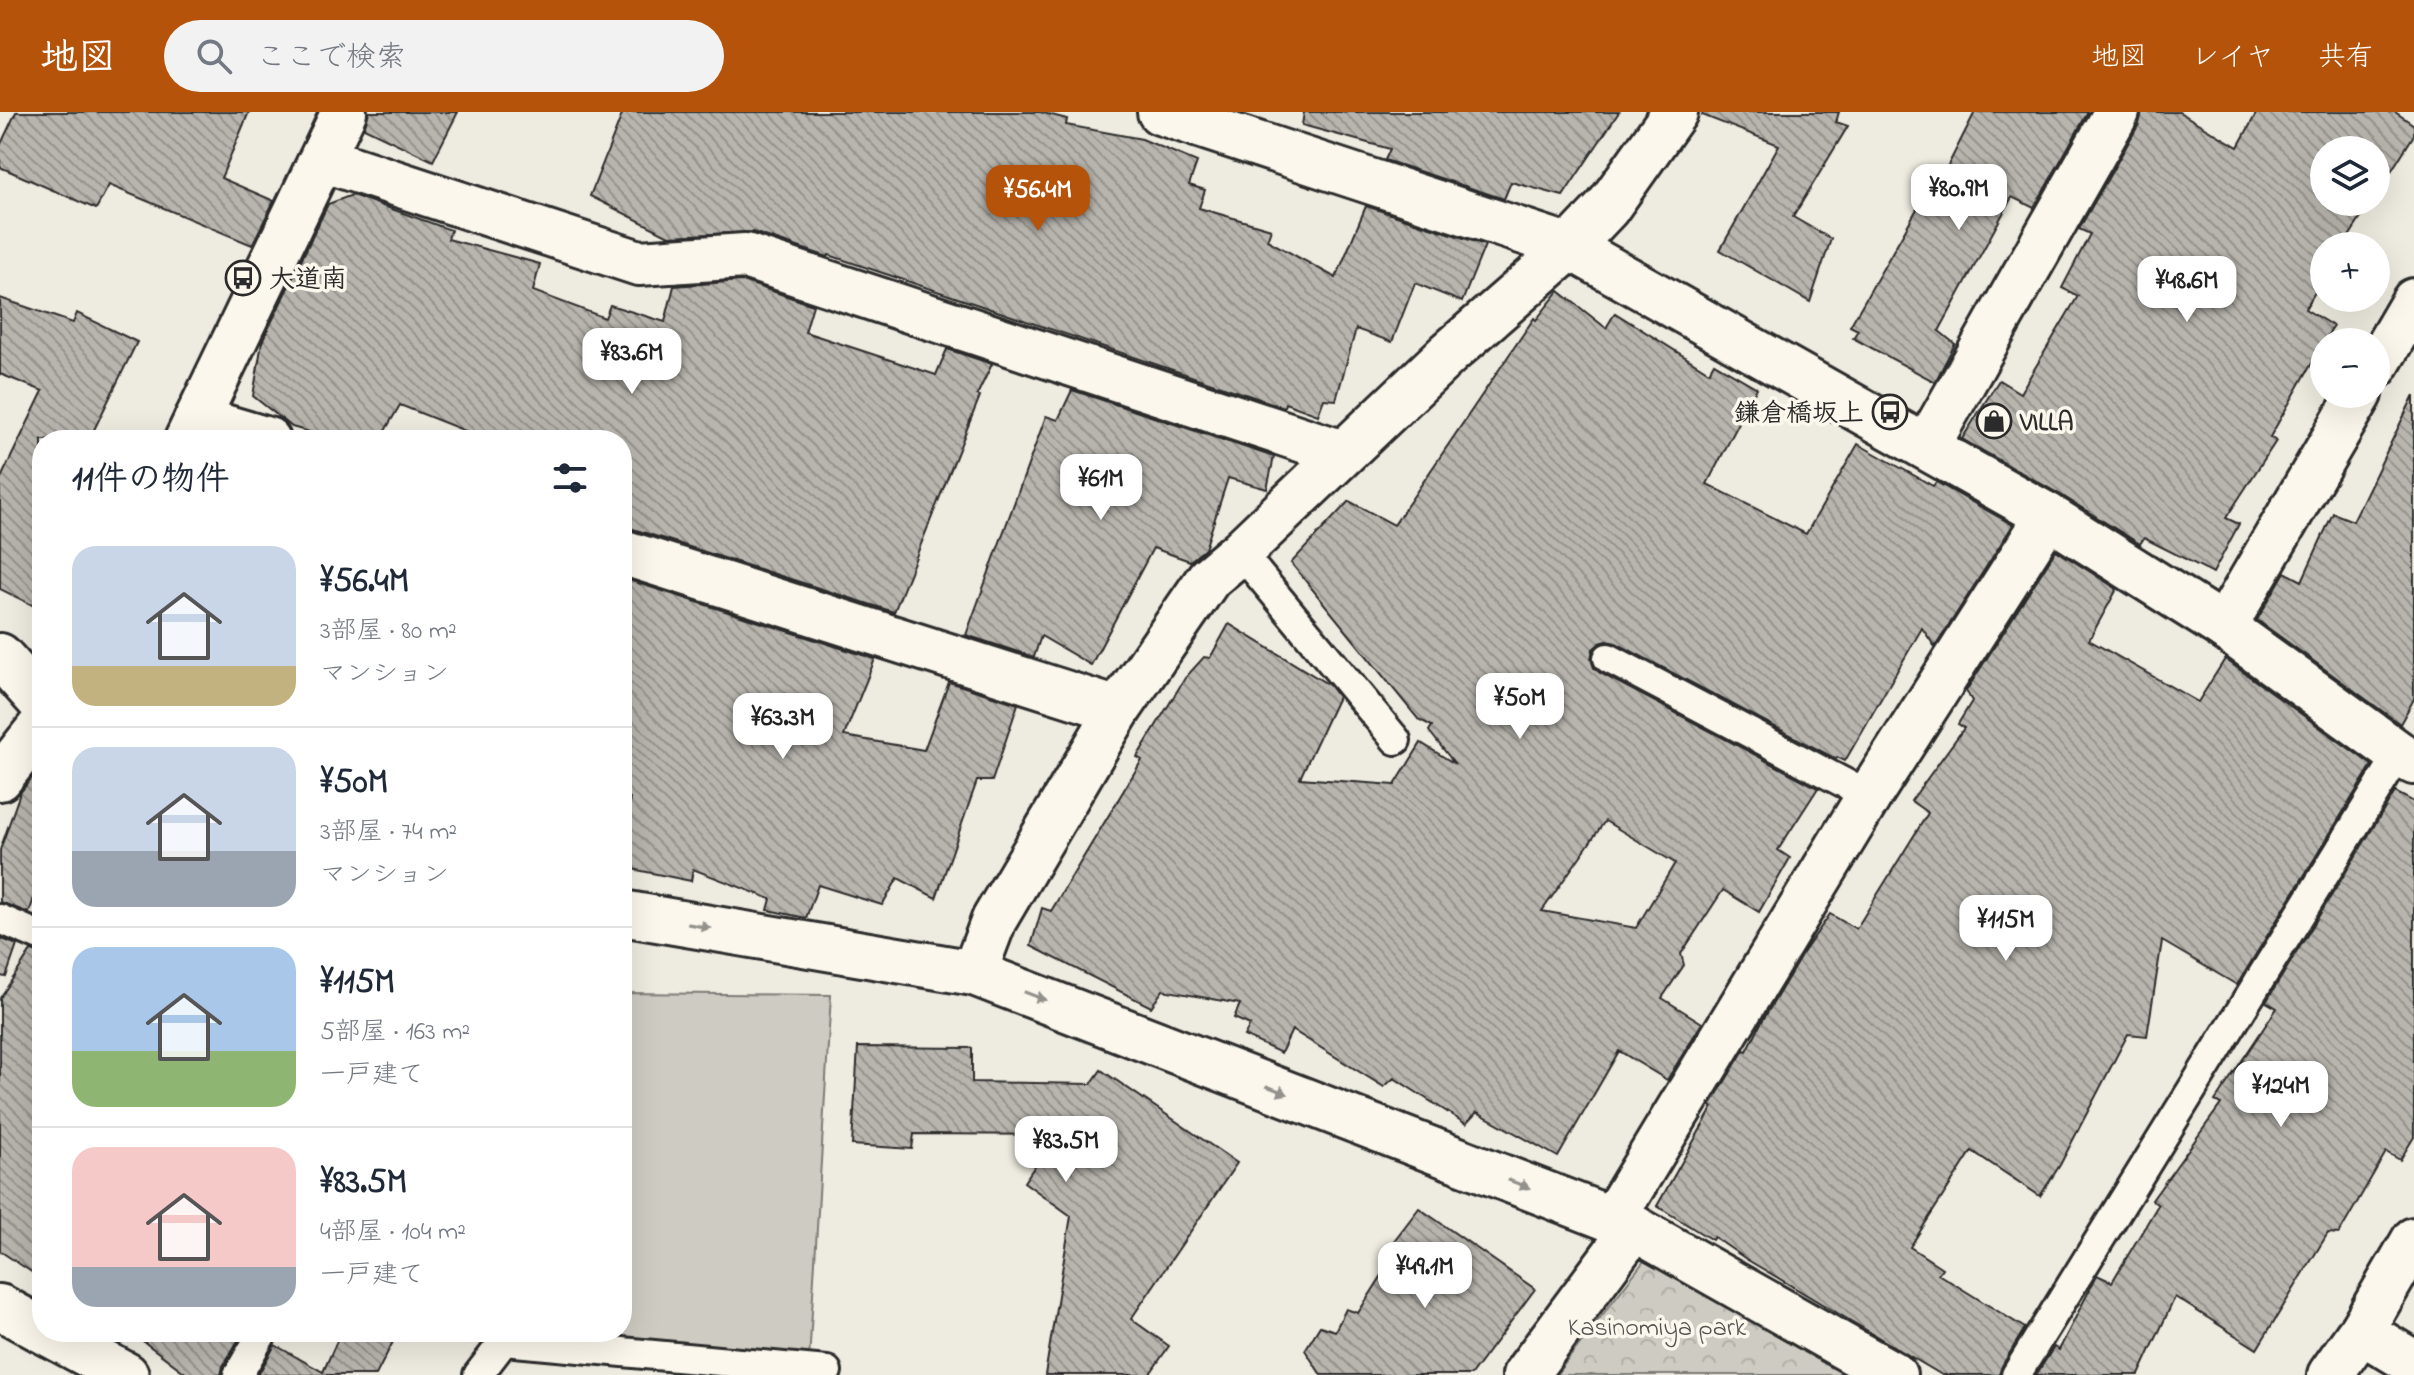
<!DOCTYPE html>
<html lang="ja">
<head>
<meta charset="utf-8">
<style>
  :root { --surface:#fff; --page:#f2f2f3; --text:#1f2937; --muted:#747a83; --line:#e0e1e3; --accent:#b45309 }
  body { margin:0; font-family:"Indie Flower","Klee One",sans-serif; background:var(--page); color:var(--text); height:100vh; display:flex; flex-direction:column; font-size:30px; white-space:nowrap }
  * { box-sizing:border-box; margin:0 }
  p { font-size:26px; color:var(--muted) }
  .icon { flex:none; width:44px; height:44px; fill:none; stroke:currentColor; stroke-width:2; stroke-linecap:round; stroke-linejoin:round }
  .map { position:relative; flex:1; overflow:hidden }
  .panel { position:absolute; left:32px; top:318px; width:600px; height:912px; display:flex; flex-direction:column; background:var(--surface); border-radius:32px; box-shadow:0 8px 32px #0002 }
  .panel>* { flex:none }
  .fabs { position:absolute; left:2310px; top:24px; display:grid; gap:16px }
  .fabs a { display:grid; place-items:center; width:80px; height:80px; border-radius:50%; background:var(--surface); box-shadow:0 8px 32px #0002; font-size:40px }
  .price { position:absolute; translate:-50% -68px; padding:0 18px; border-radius:16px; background:#fff; color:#222; font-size:26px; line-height:52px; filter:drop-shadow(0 2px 4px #0008) }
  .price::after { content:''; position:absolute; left:50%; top:48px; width:24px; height:18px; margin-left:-12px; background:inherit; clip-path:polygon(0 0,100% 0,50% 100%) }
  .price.on { background:var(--accent); color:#fff }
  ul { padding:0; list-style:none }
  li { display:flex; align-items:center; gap:24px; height:200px; padding:0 40px }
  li+li { border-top:2px solid var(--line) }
  li span { display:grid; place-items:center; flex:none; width:224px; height:160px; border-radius:24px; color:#555 }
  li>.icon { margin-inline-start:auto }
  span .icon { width:96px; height:96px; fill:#fffc; stroke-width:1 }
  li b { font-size:34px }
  h2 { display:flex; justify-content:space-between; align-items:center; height:96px; padding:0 40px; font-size:34px }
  header { display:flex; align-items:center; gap:48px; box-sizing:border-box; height:112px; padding:0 40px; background:var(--accent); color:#fff }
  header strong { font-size:38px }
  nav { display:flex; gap:44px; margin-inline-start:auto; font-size:28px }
  .search { width:560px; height:72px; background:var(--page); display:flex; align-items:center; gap:20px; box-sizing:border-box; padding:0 28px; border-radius:44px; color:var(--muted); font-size:30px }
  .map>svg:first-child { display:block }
  .forest { fill:url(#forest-crowns); stroke:#7c7b76; stroke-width:2 }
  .garden { fill:#cecbc2; stroke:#7c7b76; stroke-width:2 }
  .building { fill:url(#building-back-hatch); stroke:#2b2b2b; stroke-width:2; fill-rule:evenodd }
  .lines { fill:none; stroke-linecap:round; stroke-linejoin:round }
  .lane-casing { stroke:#2b2b2b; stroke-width:34 }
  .street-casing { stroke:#2b2b2b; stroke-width:50 }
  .lane { stroke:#fbf7ec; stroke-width:28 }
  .street { stroke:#fbf7ec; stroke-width:44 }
  .oneway { fill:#93918c }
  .labels { text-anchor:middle; stroke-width:7; stroke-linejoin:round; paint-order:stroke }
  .poi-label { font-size:26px; font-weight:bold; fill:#2b2b2b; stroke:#fbf7ec; text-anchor:start }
  .park-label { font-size:26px; fill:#545351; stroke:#fbf7ec }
</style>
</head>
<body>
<header>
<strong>地図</strong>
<div class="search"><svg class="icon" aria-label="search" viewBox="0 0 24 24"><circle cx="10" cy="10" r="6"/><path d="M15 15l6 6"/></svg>ここで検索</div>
<nav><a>地図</a><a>レイヤ</a><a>共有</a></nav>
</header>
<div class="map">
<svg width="2414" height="1263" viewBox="0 0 2414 1263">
  <defs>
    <pattern id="forest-crowns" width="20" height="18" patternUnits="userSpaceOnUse" patternTransform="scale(2)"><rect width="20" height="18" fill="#cecbc2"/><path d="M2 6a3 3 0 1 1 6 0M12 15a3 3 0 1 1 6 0" fill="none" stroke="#b1aea7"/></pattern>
    <pattern id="building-back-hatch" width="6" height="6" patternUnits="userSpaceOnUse" patternTransform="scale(2)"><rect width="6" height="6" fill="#b8b5ae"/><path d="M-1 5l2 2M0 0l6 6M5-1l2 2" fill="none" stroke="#96938e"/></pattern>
  </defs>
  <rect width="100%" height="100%" fill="#eeebe0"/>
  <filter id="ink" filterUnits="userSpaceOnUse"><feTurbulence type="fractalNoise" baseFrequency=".0125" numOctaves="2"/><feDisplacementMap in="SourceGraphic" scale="16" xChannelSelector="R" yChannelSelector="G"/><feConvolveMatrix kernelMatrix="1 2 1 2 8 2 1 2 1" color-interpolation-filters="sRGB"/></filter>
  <g filter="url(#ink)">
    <polygon class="forest" points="1644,1149 1846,1263 1556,1263"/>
    <polygon class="garden" points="622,881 831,883 809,1249 538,1220 622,1220"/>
    <g class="building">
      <polygon points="16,0 249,0 221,66 274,89 252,133 109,73 96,97 0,55 0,34"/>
      <polygon points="369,0 458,0 433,49 364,16"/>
      <polygon points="623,0 1040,0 1067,7 1066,13 1142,27 1197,50 1189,73 1205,78 1199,96 1271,117 1267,128 1336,166 1366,94 1485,133 1462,190 1415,171 1392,230 1356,217 1336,288 1324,287 1318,303 1285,291 1284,295 829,143 828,145 753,120 669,124 590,84"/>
      <polygon points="1304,0 1619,0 1563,84 1511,70 1504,87 1385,48 1390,37 1302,13"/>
      <polygon points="1703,0 1839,0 1836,10 1848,14 1793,105 1831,127 1810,190 1720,138 1779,33 1702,3"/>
      <polygon points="1975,0 2088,0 2034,96 2012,85 1939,219 1955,232 1935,270 1853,226 1858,218 1850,214 1925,83 1931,87"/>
      <polygon points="2142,0 2179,0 2238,35 2257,0 2395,0 2414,13 2414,23 2376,83 2376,38 2324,38 2324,90 2371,90 2343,134 2324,134 2324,165 2305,197 2333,214 2270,325 2276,329 2226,406 2239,412 2213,461 2144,426 2140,432 2061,383 1962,327 1999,268 2020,281 2078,184 2062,176 2090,122 2079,117 2139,12"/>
      <polygon points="352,83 451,118 448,127 540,152 533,179 605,206 610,193 665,210 674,174 742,169 813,193 805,220 936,263 947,237 992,252 977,283 980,284 894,500 630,416 622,416 622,328 488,328 400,293 382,324 355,321 330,326 292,315 253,284 262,230 328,92"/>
      <path d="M1559,179L1606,216L1615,201L1709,260L1714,251L1757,276L1707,372L1806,422L1858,332L1933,374L1936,370L2013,413L1935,535L1922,516L1845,649L1837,645L1836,647L1616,531L1607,529L1600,531L1593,537L1591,547L1594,556L1600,561L1818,676L1778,738L1790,746L1759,800L1723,778L1681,842L1684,853L1662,886L1702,911L1667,968L1619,939L1558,1045L1477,1000L1466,1012L1394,966L1384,975L1292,918L1281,941L1244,924L1250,913L1234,906L1240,892L1163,878L1151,895L1031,834L1042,796L1051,799L1142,648L1137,645L1185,566L1204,545L1210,546L1229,512L1329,573L1338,585L1300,666L1395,673L1421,631L1455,652L1429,619L1432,614L1418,607L1291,451L1349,389L1394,413L1534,206L1536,208ZM1605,709L1675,751L1636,816L1542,799Z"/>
      <polygon points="0,186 73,211 77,201 137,230 89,328 42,328 42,498 0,477 0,368 43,279 0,262"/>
      <polygon points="1072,278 1274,345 1267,377 1228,366 1205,437 1190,449 1153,436 1091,553 1041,524 1034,545 966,523 1046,304 1058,308"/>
      <polygon points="2414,283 2414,587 2400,612 2257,508 2285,460 2302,469 2333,401 2353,409"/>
      <polygon points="2056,438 2117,477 2089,528 2198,590 2225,547 2372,653 2237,873 2162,829 2147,924 2128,922 2060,1053 2040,1084 1972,1039 1910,1135 1942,1156 1938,1162 2025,1216 2002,1254 1999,1263 1942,1263 1746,1147 1714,1125 1712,1128 1657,1094 1713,995 1710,994 1744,938 1747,939 1760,913 1801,844 1830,802 1856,817 1928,701 1911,689 1964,616 1958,612 1972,589 1966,579"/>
      <polygon points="622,466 875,547 844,624 924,638 949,570 1018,592 992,669 977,669 936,786 898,766 882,793 818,773 806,806 768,798 771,787 693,757 691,769 622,755 622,738 630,686 622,684"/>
      <polygon points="42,653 42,763 29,801 0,790 0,738 20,681"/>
      <polygon points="2395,680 2414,690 2414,1025 2400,1048 2386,1040 2339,1122 2328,1121 2257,1237 2175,1185 2139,1263 2036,1263 2054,1235 2059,1238 2097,1163 2112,1170 2158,1093 2152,1088 2221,992 2215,989 2277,896 2266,890"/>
      <polygon points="0,826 17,833 6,865 0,864"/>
      <polygon points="31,839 42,842 42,1167 0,1139 0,886"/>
      <polygon points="858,935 972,936 972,970 1091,972 1101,958 1237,1051 1131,1207 1169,1234 1149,1263 1045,1263 1071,1104 1024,1070 1056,1023 914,1022 912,1037 852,1033"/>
      <polygon points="1419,1096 1535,1177 1471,1263 1321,1263 1305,1238 1320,1214 1335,1219 1346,1197 1358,1201 1393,1146 1390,1134"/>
      <polygon points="131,1220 243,1220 223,1254 221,1263 188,1263"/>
      <polygon points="341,1220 398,1220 376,1263 258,1263 275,1233 323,1260"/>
    </g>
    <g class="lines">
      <g class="lane-casing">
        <g id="lane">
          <polyline points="1240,440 1396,628"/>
          <polyline points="1608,546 1869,684"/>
          <polyline points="0,807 42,825"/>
          <polyline points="504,1229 827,1259"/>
          <polyline points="238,1263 263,1220"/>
          <polyline points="478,1263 504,1229 504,1220"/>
          <polyline points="2016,1263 2399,642"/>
        </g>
      </g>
      <g class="street-casing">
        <g id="street">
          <polyline points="1160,0 1570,135 2048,404 2224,515 2399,642 2414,650"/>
          <polyline points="322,47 639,151 745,144 1343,341"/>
          <polyline points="2376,254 2414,189"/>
          <polyline points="197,307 268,328"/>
          <polyline points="187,328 344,0"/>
          <polyline points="1927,334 2117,0"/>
          <polyline points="622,440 1118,598"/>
          <polyline points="2224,515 2360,282"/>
          <polyline points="0,544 42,591"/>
          <polyline points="0,666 42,613"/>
          <polyline points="622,801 974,861 1634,1116 1894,1263"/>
          <polyline points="974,861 994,808 1118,598 1209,466 1240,440 1449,241 1570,135 1607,96 1675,0"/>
          <polyline points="1612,1108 1869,684 2048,404"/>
          <polyline points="0,1195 42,1218"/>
          <polyline points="2361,1219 2414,1251"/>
          <polyline points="46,1220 126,1263"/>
          <polyline points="1525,1263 1634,1116"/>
          <polyline points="2330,1263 2361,1219 2414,1128"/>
        </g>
      </g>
      <use href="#lane" class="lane"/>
      <use href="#street" class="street"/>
    </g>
    <defs><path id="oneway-solid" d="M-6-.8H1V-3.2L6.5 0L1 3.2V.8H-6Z" transform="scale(2)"/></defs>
    <g class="oneway">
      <use href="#oneway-solid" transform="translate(699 814) rotate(10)"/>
      <use href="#oneway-solid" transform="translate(1035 884) rotate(21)"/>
      <use href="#oneway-solid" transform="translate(1277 978) rotate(21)"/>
      <use href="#oneway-solid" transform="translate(1519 1072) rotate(21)"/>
    </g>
  </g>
  <defs>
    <g id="bus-ring" transform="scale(1.8)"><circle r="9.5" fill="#fbf7ec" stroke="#2b2b2b" stroke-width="1.5"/><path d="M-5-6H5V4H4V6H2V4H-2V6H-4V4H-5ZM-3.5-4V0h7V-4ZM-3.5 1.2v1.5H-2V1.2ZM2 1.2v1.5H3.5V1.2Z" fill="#2b2b2b"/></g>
    <g id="shop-ring" transform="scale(1.8)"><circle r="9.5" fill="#fbf7ec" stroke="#2b2b2b" stroke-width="1.5"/><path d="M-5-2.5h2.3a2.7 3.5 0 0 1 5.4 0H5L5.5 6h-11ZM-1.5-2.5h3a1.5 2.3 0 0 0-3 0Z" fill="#2b2b2b"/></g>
  </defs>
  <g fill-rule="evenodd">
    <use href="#bus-ring" x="243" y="166"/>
    <use href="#bus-ring" x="1890" y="300"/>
    <use href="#shop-ring" x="1994" y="309"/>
  </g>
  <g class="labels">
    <g class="poi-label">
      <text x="269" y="175">大道南</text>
      <text x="1864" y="309" text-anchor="end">鎌倉橋坂上</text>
      <text x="2020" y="318">VILLA</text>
    </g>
    <g class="park-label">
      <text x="1657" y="1223">Kasinomiya park</text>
    </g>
  </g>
</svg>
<div class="fabs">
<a><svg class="icon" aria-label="layers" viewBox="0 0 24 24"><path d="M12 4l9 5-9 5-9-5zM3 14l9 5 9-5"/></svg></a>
<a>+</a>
<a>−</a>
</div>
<b class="price" style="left:1959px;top:120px">¥80.9M</b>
<b class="price on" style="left:1038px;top:121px">¥56.4M</b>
<b class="price" style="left:2187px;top:212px">¥48.6M</b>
<b class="price" style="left:632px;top:284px">¥83.6M</b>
<b class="price" style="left:1101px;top:410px">¥61M</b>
<b class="price" style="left:1520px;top:629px">¥50M</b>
<b class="price" style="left:783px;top:649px">¥63.3M</b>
<b class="price" style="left:2006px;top:851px">¥115M</b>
<b class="price" style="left:2281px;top:1017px">¥124M</b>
<b class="price" style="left:1066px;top:1072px">¥83.5M</b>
<b class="price" style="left:1425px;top:1198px">¥49.1M</b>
<section class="panel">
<h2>11件の物件<svg class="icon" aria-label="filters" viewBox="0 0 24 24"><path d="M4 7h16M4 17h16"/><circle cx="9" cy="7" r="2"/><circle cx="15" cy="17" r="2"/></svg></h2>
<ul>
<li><span style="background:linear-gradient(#c9d6e8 75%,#c2b280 0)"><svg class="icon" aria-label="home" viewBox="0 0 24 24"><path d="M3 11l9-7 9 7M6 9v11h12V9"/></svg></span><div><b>¥56.4M</b><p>3部屋 · 80 m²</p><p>マンション</p></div></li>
<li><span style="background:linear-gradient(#c9d6e8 65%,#9aa5b1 0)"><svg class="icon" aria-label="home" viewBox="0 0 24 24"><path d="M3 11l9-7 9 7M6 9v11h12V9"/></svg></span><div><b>¥50M</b><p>3部屋 · 74 m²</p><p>マンション</p></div></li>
<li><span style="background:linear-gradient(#a9c7e8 65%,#8fb573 0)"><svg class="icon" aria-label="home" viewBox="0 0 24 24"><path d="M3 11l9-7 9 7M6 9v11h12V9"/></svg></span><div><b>¥115M</b><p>5部屋 · 163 m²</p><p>一戸建て</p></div></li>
<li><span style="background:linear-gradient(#f6c9c9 75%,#9aa5b1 0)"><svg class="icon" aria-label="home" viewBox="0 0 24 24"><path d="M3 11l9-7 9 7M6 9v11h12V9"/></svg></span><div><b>¥83.5M</b><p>4部屋 · 104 m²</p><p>一戸建て</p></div></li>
</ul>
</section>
</div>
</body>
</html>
